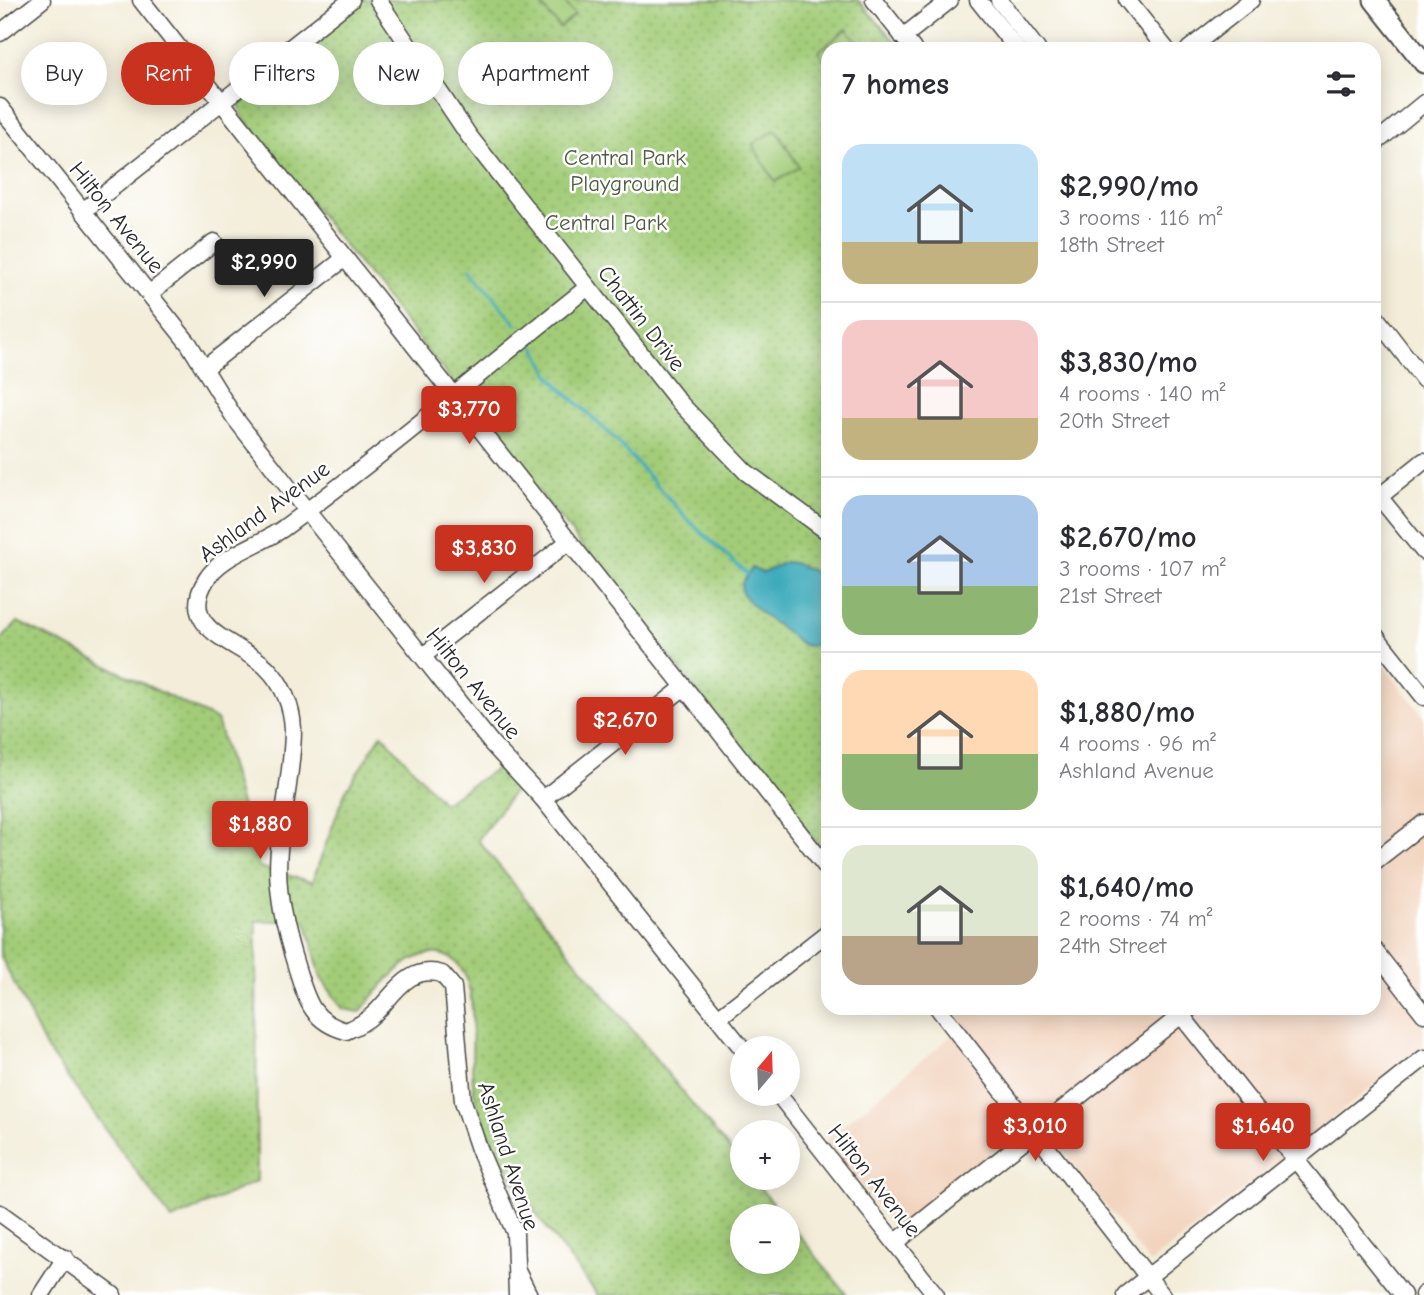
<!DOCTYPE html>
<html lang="en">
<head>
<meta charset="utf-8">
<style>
  :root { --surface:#fff; --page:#f7f7f7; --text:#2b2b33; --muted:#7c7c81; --line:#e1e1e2; --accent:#c8321e }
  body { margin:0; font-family:"Comic Neue",sans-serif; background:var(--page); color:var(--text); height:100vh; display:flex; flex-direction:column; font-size:26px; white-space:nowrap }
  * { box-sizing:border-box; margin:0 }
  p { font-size:23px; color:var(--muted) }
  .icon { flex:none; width:38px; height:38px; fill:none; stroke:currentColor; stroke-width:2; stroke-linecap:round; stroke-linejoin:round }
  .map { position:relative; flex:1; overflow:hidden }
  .side { position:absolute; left:821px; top:42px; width:560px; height:973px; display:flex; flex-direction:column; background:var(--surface); border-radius:21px; box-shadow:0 4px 18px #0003 }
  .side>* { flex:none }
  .banner { position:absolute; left:21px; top:42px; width:665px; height:63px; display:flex; gap:14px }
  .needle { width:46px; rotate:19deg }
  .controls { position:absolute; left:730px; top:1036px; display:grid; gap:14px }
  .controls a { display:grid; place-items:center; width:70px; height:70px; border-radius:50%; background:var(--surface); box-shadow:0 4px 18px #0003; font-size:35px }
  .price { position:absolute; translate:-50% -60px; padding:0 16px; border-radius:7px; background:var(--accent); color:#fff; font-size:23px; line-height:46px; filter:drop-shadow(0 2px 4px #0008) }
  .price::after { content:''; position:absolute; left:50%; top:42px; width:21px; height:16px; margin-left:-10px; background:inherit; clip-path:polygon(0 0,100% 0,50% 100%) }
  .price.selected { background:#222; color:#fff }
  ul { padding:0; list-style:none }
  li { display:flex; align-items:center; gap:21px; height:175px; padding:0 21px }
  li+li { border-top:2px solid var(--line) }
  li span { display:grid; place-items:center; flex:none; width:196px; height:140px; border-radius:21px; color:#555 }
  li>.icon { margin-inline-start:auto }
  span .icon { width:84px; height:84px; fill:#fffc; stroke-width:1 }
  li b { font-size:30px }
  h2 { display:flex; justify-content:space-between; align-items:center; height:84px; padding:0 21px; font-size:30px }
  .pill { padding:0 24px; border-radius:32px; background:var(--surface); box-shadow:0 4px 18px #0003; font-size:24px; line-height:63px }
  .pill.selected { background:var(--accent); color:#fff }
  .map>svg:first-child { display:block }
  .built { fill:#f2d4be }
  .grass { fill:url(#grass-dots); stroke:#667c52; stroke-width:2 }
  .garden { fill:#a2cc78; stroke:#667c52; stroke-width:2 }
  .water { fill:#3cabbb; stroke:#346b73; stroke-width:2 }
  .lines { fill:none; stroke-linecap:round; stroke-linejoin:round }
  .stream { stroke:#3cabbb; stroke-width:3.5 }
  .minor-casing { stroke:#494845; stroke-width:19 }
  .major-casing { stroke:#494845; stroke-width:23 }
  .minor { stroke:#fff; stroke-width:16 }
  .major { stroke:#fff; stroke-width:19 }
  .labels { text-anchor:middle; stroke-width:5; stroke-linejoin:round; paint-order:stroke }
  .park-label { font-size:23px; fill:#4f5b42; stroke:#fff }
  .street-label { font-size:23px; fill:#2b2b2b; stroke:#fff }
</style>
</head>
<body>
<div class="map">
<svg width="1424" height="1295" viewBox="0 0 1424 1295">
  <defs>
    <pattern id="grass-dots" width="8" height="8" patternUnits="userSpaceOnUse" patternTransform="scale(1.75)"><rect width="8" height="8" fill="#a2cc78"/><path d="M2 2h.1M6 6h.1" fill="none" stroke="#8caf68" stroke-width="1.8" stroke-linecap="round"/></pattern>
  </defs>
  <rect width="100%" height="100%" fill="#fff"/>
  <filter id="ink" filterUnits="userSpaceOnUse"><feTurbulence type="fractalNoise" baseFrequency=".0143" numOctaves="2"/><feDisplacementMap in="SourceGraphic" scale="14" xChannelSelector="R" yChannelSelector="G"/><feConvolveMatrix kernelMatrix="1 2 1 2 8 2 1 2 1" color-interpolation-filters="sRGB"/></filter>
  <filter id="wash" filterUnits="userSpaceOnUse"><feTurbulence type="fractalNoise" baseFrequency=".00686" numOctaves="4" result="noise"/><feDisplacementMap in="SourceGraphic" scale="28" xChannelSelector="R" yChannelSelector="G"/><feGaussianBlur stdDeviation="1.57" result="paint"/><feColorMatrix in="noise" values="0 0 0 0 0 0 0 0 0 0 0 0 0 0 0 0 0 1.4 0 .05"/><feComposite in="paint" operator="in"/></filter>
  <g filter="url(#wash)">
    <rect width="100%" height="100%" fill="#f3edd9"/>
    <polygon class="built" points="1374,653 1424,717 1424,1046 1150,1263 1035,1116 898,1232 825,1140 964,1026 951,1008 1374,1008"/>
    <g class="grass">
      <polygon points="362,0 858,0 902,49 828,49 828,857 242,116 239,104 246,92"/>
      <path d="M18,622L217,720L259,867L312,882L345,792L382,734L443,803L502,765L519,784L478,840L742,1165V1178H752L783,1216H742V1262H788V1221L847,1295H598C554,1238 491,1163 474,1092C466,1056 488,968 443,955C411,945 377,991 360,1012L343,1009L321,978L306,921H256L257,1181L172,1220L46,1048L0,955V641Z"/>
    </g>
    <g class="garden">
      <polygon points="537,0 563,0 575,15 560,28"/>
      <polygon points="847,29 858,42 850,49 828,49 828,65 818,52"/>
      <polygon points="776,130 799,167 775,182 752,144"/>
    </g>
    <path class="water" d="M785,562C800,562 813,573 828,578V629C812,660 798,641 781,628C765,617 752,607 741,591L742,583L752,568L763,573Z"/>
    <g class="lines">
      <g class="stream">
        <polyline points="470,268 516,324"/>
        <polyline points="536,348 549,374 560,387 617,441 687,519 747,574"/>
      </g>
    </g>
  </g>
  <g filter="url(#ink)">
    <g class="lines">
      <g class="minor-casing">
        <g id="minor">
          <polyline points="141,0 828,869"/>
          <polyline points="378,0 469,136 679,402 746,472 828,532"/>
          <polyline points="874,0 913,49"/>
          <polyline points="978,0 1017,49"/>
          <polyline points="999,0 1037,49"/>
          <polyline points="1127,0 1166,49"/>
          <polyline points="0,33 42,0"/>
          <polyline points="903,37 950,0"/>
          <polyline points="1189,49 1251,0"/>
          <polyline points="0,107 189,344 234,417 306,510 492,744 543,799 742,1048"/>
          <polyline points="1374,144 1424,103"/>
          <polyline points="83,211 351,0"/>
          <polyline points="149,294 214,242"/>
          <polyline points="1374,315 1424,380"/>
          <polyline points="205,368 345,258"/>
          <polyline points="1374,498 1385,504 1424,552"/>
          <polyline points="1374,501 1424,461"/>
          <polyline points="1374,634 1424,697"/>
          <polyline points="423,656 568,542"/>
          <polyline points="543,799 683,688"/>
          <polyline points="1374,862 1424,823"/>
          <polyline points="1374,950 1424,1014"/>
          <polyline points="938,1008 1162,1295"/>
          <polyline points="1181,1015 1403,1295"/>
          <polyline points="718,1018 828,932"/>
          <polyline points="778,1094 936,1295"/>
          <polyline points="0,1213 113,1295"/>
          <polyline points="895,1243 1190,1008"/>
          <polyline points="517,1271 529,1295"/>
          <polyline points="41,1295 65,1258"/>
          <path d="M517,1295L515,1233L479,1149L463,1101L453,987L442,974C409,964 394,995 375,1013C366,1022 357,1026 346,1031C312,1022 307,1001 297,969C285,931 275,890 279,850C283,809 293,769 293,729C292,705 282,683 266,667C239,642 176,630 206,580C221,554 262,545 285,527C389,451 487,367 588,287"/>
          <polyline points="1125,1295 1424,1058"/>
          <polyline points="1423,1295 1424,1294"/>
        </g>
      </g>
      <g class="major-casing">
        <polyline id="major" points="1374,0 1424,63"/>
      </g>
      <use href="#minor" class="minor"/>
      <use href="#major" class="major"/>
    </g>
  </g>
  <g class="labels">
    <g class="park-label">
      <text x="625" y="165">Central Park<tspan x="625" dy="26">Playground</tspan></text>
      <text x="606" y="230">Central Park</text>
    </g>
    <g class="street-label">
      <text transform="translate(117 217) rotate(51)" y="8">Hilton Avenue</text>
      <text transform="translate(642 318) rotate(52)" y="8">Chattin Drive</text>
      <text transform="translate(264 511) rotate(-36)" y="8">Ashland Avenue</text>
      <text transform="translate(474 683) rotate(51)" y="8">Hilton Avenue</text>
      <text transform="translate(509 1156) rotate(72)" y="8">Ashland Avenue</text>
      <text transform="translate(875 1180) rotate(52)" y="8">Hilton Avenue</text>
    </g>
  </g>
</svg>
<div class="controls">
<a><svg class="needle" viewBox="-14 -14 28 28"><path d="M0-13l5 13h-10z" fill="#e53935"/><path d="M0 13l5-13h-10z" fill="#7c7c81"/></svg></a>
<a>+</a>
<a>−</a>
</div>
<b class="price selected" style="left:264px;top:299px">$2,990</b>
<b class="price" style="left:469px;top:446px">$3,770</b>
<b class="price" style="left:484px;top:585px">$3,830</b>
<b class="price" style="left:625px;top:757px">$2,670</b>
<b class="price" style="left:260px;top:861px">$1,880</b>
<b class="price" style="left:1035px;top:1163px">$3,010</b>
<b class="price" style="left:1263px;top:1163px">$1,640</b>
<div class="banner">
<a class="pill">Buy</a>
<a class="pill selected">Rent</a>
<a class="pill">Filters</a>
<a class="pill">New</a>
<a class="pill">Apartment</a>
</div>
<section class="side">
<h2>7 homes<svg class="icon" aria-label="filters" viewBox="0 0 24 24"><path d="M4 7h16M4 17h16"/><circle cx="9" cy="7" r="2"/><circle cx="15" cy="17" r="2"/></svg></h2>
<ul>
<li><span style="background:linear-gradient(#bfe0f5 70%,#c2b280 0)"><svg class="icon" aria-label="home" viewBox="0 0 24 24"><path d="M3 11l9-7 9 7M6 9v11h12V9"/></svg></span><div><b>$2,990/mo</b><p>3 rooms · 116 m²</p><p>18th Street</p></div></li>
<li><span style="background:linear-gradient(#f6c9c9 70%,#c2b280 0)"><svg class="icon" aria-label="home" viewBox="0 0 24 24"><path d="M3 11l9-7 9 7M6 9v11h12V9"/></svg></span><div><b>$3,830/mo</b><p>4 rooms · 140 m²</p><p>20th Street</p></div></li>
<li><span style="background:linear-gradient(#a9c7e8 65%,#8fb573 0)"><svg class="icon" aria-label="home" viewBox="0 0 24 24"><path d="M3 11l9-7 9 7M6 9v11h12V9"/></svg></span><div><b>$2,670/mo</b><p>3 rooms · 107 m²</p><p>21st Street</p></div></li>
<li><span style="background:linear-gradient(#ffd9b3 60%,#8fb573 0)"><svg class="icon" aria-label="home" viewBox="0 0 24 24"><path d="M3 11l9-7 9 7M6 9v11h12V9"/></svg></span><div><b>$1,880/mo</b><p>4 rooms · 96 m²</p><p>Ashland Avenue</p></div></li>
<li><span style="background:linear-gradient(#dfe7d0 65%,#b9a48a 0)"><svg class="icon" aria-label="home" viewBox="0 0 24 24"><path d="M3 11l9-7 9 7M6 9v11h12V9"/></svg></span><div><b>$1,640/mo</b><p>2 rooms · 74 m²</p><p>24th Street</p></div></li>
</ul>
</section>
</div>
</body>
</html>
